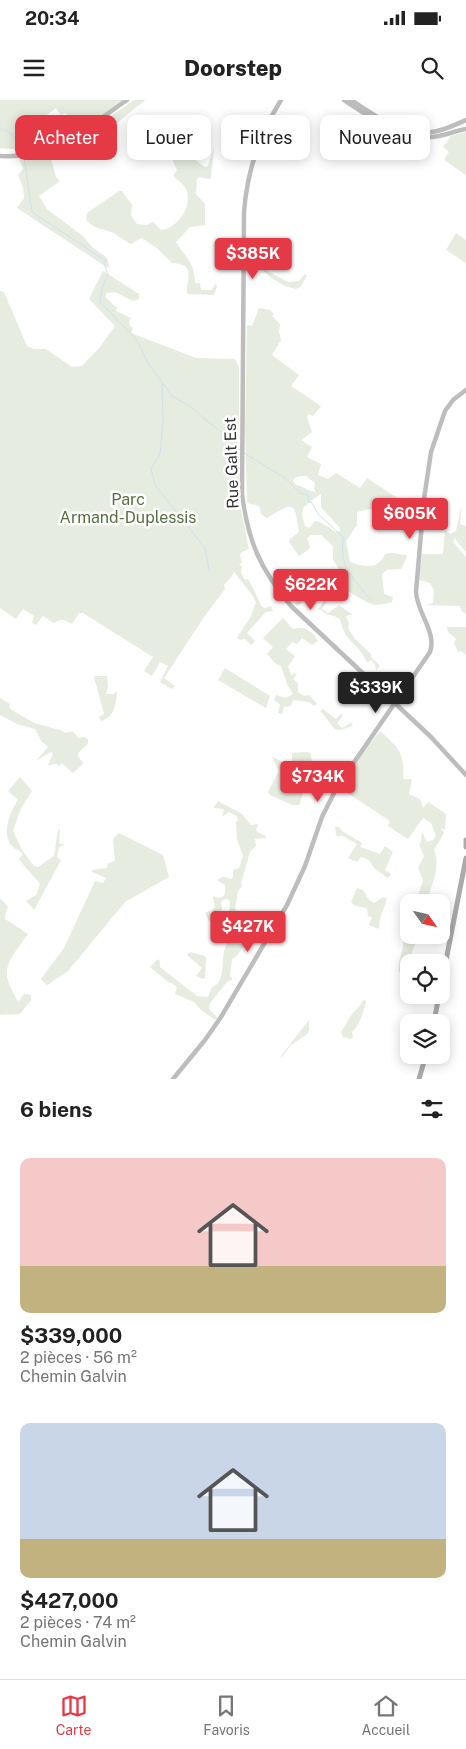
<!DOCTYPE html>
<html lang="fr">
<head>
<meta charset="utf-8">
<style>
  :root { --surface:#fff; --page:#f6f6f6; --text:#222; --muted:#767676; --line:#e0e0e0; --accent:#e63946 }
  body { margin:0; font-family:"Public Sans",sans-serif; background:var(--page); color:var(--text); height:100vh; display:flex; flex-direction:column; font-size:19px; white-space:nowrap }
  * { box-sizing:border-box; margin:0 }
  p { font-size:16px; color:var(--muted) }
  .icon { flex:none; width:28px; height:28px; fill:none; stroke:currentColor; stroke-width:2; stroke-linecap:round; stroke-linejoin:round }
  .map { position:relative; height:979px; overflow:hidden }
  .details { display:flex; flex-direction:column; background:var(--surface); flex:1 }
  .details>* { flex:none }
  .hud { position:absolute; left:15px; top:15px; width:436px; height:45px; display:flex; gap:10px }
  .needle { width:32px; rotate:124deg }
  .tools { position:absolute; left:400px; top:794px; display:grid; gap:10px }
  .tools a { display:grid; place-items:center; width:50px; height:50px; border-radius:10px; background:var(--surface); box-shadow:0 2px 12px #0003; font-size:25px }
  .price { position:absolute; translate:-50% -42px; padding:0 11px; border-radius:5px; background:var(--accent); color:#fff; font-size:16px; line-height:32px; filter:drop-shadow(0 1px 2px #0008) }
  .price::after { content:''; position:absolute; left:50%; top:30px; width:15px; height:11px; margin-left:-8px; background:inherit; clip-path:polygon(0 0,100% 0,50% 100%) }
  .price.current { background:#222; color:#fff }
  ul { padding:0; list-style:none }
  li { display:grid; align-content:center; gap:10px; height:265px; padding:0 20px }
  li span { display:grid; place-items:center; height:155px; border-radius:10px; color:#555 }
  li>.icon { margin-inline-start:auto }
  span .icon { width:90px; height:90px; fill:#fffc; stroke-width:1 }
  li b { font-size:21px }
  h2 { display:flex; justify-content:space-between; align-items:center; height:60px; padding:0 20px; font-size:21px }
  .pill { padding:0 18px; border-radius:10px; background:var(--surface); box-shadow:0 2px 12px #0003; font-size:18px; line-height:45px }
  .pill.current { background:var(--accent); color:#fff }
  .status { display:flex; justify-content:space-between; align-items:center; height:35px; padding:0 25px; background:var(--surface); direction:ltr }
  .status svg { height:14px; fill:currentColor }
  header { display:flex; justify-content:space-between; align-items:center; height:65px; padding:0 20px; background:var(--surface); font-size:22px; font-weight:800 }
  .tabs { display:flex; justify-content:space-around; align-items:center; height:70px; border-top:1px solid var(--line); background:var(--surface); font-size:14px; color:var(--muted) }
  .tabs a { display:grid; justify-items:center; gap:2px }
  .tabs .current { color:var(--accent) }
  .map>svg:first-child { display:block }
  .green { fill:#e6ecdf; fill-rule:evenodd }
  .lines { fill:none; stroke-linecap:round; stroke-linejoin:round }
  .stream { stroke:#cfe2ee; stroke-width:1 }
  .secondary { stroke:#bdbdbd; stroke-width:4.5 }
  .primary { stroke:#ababab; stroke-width:5 }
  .labels { text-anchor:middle; stroke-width:5; stroke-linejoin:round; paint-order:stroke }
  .street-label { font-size:16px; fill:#333; stroke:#fff }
  .park-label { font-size:16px; fill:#56703f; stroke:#fff }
</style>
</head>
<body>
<div class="status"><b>20:34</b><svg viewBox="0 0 49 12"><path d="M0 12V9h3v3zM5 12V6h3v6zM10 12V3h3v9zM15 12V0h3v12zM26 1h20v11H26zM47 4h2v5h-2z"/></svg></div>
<header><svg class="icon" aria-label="menu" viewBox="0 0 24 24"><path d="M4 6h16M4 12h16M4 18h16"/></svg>Doorstep<svg class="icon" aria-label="search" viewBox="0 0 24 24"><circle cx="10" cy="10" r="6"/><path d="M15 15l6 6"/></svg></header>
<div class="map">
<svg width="466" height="979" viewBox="0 0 466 979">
  <rect width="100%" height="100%" fill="#fff"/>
  <g class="green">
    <polygon points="0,0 124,0 86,27 75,25 66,13 61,15 56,8 37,22 32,14 14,31 27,48 25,50 0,48"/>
    <path d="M134,0H146C133,8 123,20 110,28L104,21Z"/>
    <polygon points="466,32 466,75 444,60 449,52 443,47 451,36"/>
    <path d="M214,47L211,77L210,79L199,77L197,79L196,94L205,104V125L190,127L176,142C185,157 195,163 195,183H200L201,190H212L215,184L217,186L214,195L187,194C186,178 197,164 172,163L158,149L143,139L141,138L131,144C125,141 117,134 111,132C98,127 98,131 86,120L87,113L119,91H122L132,105L131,116L137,124L147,125L153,122L161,130C178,128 192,107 187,91C185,85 178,80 173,76L177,70L173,62V58L181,54L186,60L197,52L194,59L205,67L208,66Z"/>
    <polygon points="46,54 50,56 56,77 60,81 39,96 47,109 84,137 92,147 106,157 109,165 108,168 17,108 24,98 23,87 18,75 23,69 19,59"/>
    <polygon points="456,133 466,140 466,163 446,150"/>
    <polygon points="256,165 288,182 299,181 305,174 307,176 300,187 296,189 285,186 273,179"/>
    <path d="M103,171L139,194V199L133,201L115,192L107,193L105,197L117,208L116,211L131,218L129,222L130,226L133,228L131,233L196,258L235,259L239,267V324L238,330L240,405L249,449L242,452L240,455L242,462L239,465L242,466L241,473L245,480L247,479L250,482L262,507L265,508L271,506L273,511L266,512L247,533L255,541L251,545L245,539L240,540L237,538L251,516L256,502L252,495L234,472L231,477L224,485L225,489L204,517L164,578L175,586L172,589L160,582L168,566L160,562L152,576L144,571L153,557L83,513H79L72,524C65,520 61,518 54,523L43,516L36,525L32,523L34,516L23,509L16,519L0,508V191L4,192L27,246L34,249H46L72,267L82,266L100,247L115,226L89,199Z"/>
    <path d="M259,208L270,210L274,214L272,216L280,224L279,232L281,240L272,255L299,275L291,286L321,306L313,316L309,314L307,317L312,332L301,340L312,347L307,357L321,364L318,375L328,379L336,373L360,388L367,378L420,413L418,430C407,430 408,421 400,416C388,407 370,408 357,412V425L346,441L350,462C363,467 379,470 385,454L391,453L406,455L407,457L401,469L387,470L382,474L384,494L393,497L392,502C375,507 373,506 358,497C351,493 344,489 338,484L343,475L333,460V446L321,435H311L307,438L310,447L308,450L299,456L289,442L290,439L299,432C294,398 293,403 267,418L261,414L259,406L247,403L245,329L247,225L252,226ZM301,376H306L315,383L314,389L316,392C309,392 304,386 296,385L293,381L294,378ZM320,394L321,395V407L340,428V431L336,432L320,422L315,421L309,428L305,426L302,415L303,408Z"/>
    <polygon points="462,407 460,424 466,426 466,452 456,440 455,437 453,442 466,457 466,514 461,510 460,506 426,505 433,503 434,490 430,483 419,480 422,454 443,454 445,430 450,434 456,431 461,408"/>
    <path d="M312,480L327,495V501L322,509L328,513L339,505L353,515H348L346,517L349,523L348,528L355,539L371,554V557L380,566L376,570L375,564L371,560L368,562L366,561C362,548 347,541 343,529C341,524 342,521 338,518C330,513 329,518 320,509L317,510L325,500L318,493L312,492L299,505H296L295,503L303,492L294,483L308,492L313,488Z"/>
    <path d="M283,518L293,529C306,526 311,530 318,541L312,545L302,538L297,544L292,542L286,549L295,556L288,566L291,575L295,573L297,574L293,579L298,583V592L304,596L309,595L317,604L314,606L309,602L293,600L291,606L284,607L282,614L278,613L280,604L274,600L276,595L285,598L293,594L287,584L281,566L275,563L267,554L273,547L263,538Z"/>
    <polygon points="447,527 466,527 466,555 461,551 458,552 454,543 456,539 448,532"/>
    <polygon points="225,568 270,596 266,608 218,580"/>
    <path d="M95,576H107L108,586L106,594H114L117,591C116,604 115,617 101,621L99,617L104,614L94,577Z"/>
    <polygon points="0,598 10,604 9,607 12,610 34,623 60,630 65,633 73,631 78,638 84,637 88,639 88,644 78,653 78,657 83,662 83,664 73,673 62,663 59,666 57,664 48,665 53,654 51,652 36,661 48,647 42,642 35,629 17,624 0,615"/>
    <path d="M323,609L336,619L342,613V617L337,623L342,628L351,623L353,625C330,637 335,625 320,611Z"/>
    <path d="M380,631C398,648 405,652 403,679H412L409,694L420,699L423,708L428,702L446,714L445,730L441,728L444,733L434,750C440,765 434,780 429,794L426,797V802H416L423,780L418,768L424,756L419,744L421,742L422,732L427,742L433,740L436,736L431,723L423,718L408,739L388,726L390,721L340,688L364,651Z"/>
    <path d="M292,653L308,652L311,654L312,665L299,670L296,675L298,681L297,691L303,694L299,705H292L270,695L268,692L279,671L272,657C275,657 286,665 292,667Z"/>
    <path d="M20,677L32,691L21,708L13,731L22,750L34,766L38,767L54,756L58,730L60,729L59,743L65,745L59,747L57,757L61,760L60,762L34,810L26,801L36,795L40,784C33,775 26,769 19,759L22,755V753C19,750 14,749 12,746C1,734 10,712 18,700L8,691Z"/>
    <polygon points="218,701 242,714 251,725 257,724 258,726 256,729 257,732 266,736 266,738 255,739 256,746 250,752 241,783 242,786 238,791 235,809 239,814 229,816 230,801 228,799 225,799 221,802 222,808 220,818 209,821 205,813 213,810 215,807 213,797 214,796 217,798 222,797 225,794 225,785 217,780 222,777 232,779 233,777 233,770 239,768 243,756 237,739 236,721 238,721 237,716 229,712 222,717 224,709 214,708 214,707"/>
    <polygon points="335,727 339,727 342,731 362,743 360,747 380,754 385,746 393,752 385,770 391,774 388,778 374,768 369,760 361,757 357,762 348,758 357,744 341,735 339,737 336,735"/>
    <polygon points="119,733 163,755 169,777 125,802 68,871 47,885 41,879 64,848 95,781 103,783 106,778 92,772 92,770 107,768 108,763 115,761 113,739"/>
    <polygon points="357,788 363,790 369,800 374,803 383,797 387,799 380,818 379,829 369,825 372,817 368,816 367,808 355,806 351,802"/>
    <path d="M0,798L8,807L5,815V819L28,834C21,845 6,860 7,874C7,882 13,892 17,900L19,901L24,894L31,895V900L20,914L0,915Z"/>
    <path d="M405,830H409V835H419L412,852V862H409V870L404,876L399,872C398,864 400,859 402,851C404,845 403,838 405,830Z"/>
    <path d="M239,835L250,837L251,839C249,843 245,844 243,847C239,852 238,856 232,859L230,876L232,878V880L227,882L210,903L209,909L218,918L215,920L201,910L194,902L175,894L177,887L172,883L168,882L150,867L158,859L160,862V867L197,896L208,897L212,887C228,882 219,855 227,844L225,838L226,837Z"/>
    <polygon points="190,852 205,856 206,859 205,878 203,879 196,876 202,868 187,855"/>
    <path d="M364,900L366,901C365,909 359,927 352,932L353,937L350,939L343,937L341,932C345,926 348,920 352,914C356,909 360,908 362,901Z"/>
    <polygon points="309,920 309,930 307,934 291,945 281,958 281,956"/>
  </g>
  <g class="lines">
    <g class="stream">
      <path d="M0,28C12,32 21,41 24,53"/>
      <polyline points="24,57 32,112 106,161 104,164 108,174 102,188 100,202 136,239 148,263 172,296 194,309 203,318 219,330 241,351"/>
      <polyline points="162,284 163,322 160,354 151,369 155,385 205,448 209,470"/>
      <path d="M244,353L285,378L300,393L308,395L309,402L312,403L318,414L343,437C343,443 342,450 343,456C343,468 365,494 373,502"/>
    </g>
    <g class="secondary">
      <path d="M281,0C259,35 247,72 244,112L242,394C248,441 260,469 291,506L431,637L466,675"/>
      <path d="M344,0C370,17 399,40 432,37C444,36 455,31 466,29"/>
      <path d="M351,0C376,16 405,39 437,31C447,29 457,24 466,20"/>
      <path d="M0,56C51,60 88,27 127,0"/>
      <path d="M173,979L205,940L221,917L287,805L305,766L322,717L337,687L430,552C437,532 417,513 416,492L424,399L431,352L445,311L453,300L466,290"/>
    </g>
    <g class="primary">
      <polyline points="466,740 466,747"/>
      <polyline points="441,886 466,758"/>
      <polyline points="434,922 439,895"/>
      <polyline points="419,979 426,955"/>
    </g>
  </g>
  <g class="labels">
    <g class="street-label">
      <text transform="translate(231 363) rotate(-92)" y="6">Rue Galt Est</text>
    </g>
    <g class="park-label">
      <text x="128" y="405">Parc<tspan x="128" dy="18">Armand-Duplessis</tspan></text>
    </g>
  </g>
</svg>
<div class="tools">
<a><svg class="needle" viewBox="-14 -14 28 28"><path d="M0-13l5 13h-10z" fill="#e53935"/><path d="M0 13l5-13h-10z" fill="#767676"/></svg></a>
<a><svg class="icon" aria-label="locate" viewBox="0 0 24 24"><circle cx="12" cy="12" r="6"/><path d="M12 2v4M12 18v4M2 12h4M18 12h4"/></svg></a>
<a><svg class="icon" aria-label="layers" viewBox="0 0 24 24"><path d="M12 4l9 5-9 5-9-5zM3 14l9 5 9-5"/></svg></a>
</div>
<b class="price" style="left:253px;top:180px">$385K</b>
<b class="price" style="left:410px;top:440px">$605K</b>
<b class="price" style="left:311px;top:511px">$622K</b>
<b class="price current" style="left:376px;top:614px">$339K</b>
<b class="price" style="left:318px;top:703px">$734K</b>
<b class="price" style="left:248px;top:853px">$427K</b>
<div class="hud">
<a class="pill current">Acheter</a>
<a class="pill">Louer</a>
<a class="pill">Filtres</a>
<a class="pill">Nouveau</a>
</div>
</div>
<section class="details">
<h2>6 biens<svg class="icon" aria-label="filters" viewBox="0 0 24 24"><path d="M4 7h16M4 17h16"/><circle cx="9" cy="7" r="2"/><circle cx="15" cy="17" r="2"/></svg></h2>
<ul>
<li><span style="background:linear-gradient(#f6c9c9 70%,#c2b280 0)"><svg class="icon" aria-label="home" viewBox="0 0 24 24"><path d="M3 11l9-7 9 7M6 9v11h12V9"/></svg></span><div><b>$339,000</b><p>2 pièces · 56 m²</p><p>Chemin Galvin</p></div></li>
<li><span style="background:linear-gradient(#c9d6e8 75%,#c2b280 0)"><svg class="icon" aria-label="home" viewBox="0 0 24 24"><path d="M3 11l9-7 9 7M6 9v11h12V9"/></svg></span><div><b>$427,000</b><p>2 pièces · 74 m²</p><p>Chemin Galvin</p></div></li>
</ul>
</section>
<nav class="tabs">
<a class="current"><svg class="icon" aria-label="map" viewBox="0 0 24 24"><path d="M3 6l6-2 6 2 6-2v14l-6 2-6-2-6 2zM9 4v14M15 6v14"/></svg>Carte</a>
<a><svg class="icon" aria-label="saved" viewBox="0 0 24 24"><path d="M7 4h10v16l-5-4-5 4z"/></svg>Favoris</a>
<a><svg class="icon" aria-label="home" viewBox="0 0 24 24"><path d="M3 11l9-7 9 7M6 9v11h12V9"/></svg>Accueil</a>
</nav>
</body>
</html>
